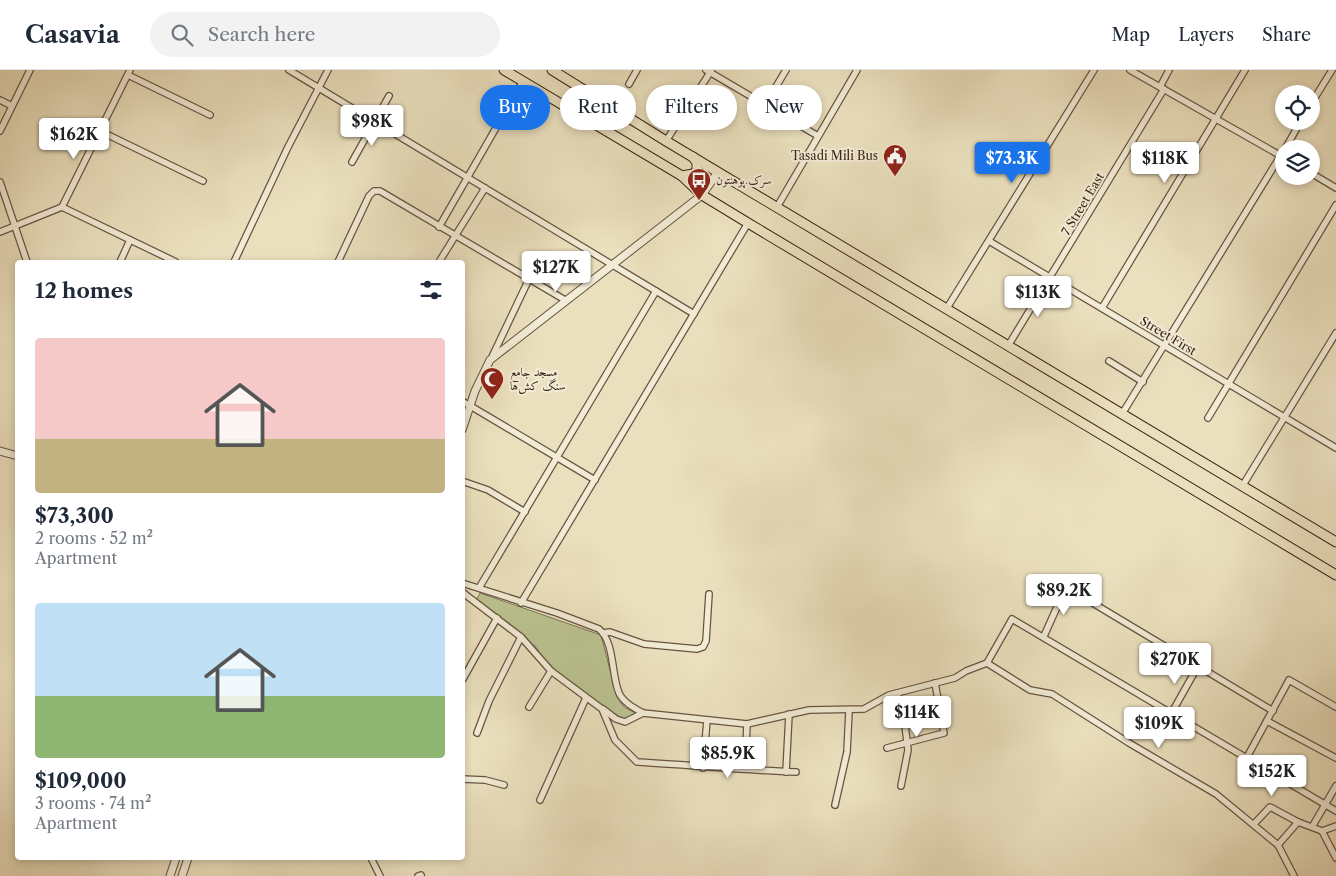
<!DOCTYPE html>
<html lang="en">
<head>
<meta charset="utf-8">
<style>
  :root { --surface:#fff; --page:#f2f2f3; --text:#1f2937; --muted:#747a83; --line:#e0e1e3; --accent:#1a73e8 }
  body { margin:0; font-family:"Libre Caslon Text",Amiri,serif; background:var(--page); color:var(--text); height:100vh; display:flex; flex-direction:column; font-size:19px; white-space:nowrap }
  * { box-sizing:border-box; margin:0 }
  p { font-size:16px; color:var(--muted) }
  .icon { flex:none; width:28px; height:28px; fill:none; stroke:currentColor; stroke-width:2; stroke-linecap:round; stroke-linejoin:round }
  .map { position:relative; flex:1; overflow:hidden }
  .panel { position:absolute; left:15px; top:190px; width:450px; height:600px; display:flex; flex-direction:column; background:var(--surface); border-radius:5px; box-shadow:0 2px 8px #0003 }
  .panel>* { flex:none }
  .guide { position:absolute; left:480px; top:15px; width:475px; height:45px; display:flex; gap:10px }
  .fabs { position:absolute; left:1275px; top:15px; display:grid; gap:10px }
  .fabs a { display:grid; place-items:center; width:45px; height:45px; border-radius:50%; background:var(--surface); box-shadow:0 2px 8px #0003; font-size:25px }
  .price { position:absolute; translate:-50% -42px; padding:0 11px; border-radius:5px; background:#fff; color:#222; font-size:16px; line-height:32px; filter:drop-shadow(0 1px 2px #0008) }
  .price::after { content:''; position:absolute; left:50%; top:30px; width:15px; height:11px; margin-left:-8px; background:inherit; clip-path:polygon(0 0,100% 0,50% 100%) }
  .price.current { background:var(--accent); color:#fff }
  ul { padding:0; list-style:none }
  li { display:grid; align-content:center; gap:10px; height:265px; padding:0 20px }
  li span { display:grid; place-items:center; height:155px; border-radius:5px; color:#555 }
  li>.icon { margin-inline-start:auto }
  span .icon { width:90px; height:90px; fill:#fffc; stroke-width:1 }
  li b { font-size:21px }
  h2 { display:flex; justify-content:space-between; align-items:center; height:60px; padding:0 20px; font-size:21px }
  .tag { padding:0 18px; border-radius:22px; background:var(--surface); box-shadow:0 2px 8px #0003; font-size:18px; line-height:45px }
  .tag.current { background:var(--accent); color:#fff }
  header { display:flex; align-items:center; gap:30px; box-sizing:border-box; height:70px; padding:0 25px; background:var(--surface); border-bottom:1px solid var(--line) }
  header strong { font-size:24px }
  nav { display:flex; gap:28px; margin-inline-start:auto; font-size:18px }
  .search { width:350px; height:45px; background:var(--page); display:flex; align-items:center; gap:12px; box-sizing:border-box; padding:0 18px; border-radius:28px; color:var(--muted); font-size:19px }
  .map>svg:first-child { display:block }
  .green { fill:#bac290; stroke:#7a7454 }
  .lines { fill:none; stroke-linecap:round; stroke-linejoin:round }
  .minor-casing { stroke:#675442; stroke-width:8 }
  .tertiary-casing { stroke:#675442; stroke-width:9 }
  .primary-casing { stroke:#3b2518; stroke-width:11 }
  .minor { stroke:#f2ebd5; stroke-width:5.5 }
  .tertiary { stroke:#f2ebd5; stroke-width:7 }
  .primary { stroke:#ebe0be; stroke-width:9 }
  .labels { text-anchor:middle; stroke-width:4; stroke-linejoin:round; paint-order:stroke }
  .poi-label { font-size:12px; fill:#3b2518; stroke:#f2ebd5; text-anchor:start }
  .street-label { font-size:12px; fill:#3b2518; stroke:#f2ebd5 }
</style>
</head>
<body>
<header>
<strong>Casavia</strong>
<div class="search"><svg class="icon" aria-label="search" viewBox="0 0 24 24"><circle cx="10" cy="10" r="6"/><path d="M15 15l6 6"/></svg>Search here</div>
<nav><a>Map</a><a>Layers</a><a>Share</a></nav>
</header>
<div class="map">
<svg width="1336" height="806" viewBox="0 0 1336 806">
  <rect width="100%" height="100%" fill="#ebe0be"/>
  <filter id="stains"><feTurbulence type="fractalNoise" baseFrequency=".004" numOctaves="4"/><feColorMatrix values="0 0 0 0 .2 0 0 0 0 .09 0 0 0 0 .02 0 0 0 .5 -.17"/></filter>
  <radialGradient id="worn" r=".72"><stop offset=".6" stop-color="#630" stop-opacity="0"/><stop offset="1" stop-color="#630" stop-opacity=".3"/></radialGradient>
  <polygon class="green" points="480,523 601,565 617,627 624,637 637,644 623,649 554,604 535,576 476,531"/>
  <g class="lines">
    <g class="minor-casing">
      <g id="minor">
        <polyline points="289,0 694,244"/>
        <polyline points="706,0 818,66"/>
        <polyline points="1130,0 1283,87"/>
        <polyline points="128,5 210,45"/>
        <polyline points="629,14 637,0"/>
        <polyline points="1160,17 1169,0"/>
        <polyline points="0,30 12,36"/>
        <polyline points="1311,34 1332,0"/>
        <polyline points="765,35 786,0"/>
        <polyline points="0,61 30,0"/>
        <polyline points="100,61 203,111"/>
        <polyline points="666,71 711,1"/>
        <polyline points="1285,79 1301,51"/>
        <polyline points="352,92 389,26"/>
        <polyline points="1311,103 1336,118"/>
        <polyline points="0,112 27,192"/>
        <polyline points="62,137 176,192"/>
        <polyline points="777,137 857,0"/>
        <polyline points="439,157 523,11"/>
        <polyline points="0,162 62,137 130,0"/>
        <polyline points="989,171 1336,378"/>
        <polyline points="120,192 130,170"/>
        <polyline points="234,192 288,77 328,0"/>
        <polyline points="338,192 369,126 374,121 380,121 565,230"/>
        <polyline points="439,192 485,118"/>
        <polyline points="947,238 1094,0"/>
        <polyline points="1102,238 1245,0"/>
        <polyline points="1008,276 1164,19"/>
        <polyline points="491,289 529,209"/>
        <polyline points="1109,291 1143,312"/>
        <polyline points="462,331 595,410"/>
        <polyline points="1122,344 1284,80"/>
        <polyline points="1208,348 1336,135"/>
        <polyline points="462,411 488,420 525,442"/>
        <polyline points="1243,415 1336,263"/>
        <path d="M462,513L557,543L599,559C615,573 611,604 619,623C623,632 634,638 643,643L747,654L809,640L864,639L889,625L955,608L966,601L987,593L1012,549L1336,741"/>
        <polyline points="479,518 656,221"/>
        <path d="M462,522L521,567L551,601L602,639L615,670L637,692C690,695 743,700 796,702"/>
        <polyline points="521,533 748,153"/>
        <polyline points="603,563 610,562 644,574 697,579 703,577 706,571 709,524"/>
        <polyline points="1044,566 1066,517 1273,641"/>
        <polyline points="987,593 1030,620 1052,624 1129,673 1216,724 1278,775 1294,806"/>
        <polyline points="463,609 497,548"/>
        <polyline points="897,623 904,647 908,680 901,716"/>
        <polyline points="529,637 551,601"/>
        <polyline points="603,639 616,649 625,652 643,643"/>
        <polyline points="1171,644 1198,596"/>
        <polyline points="1267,651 1336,688"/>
        <polyline points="477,663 489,631 521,567"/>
        <polyline points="887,678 944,663 935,613"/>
        <polyline points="1246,689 1289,610 1336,637"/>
        <polyline points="703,698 707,650"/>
        <polyline points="745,699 747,654"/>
        <polyline points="786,702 789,644"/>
        <polyline points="462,709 485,710 504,715"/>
        <polyline points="540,730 586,628"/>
        <polyline points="835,735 847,682 849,641"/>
        <polyline points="1254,754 1270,737 1298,752 1322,761 1336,788"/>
        <polyline points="1312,757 1336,716"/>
        <polyline points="1322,761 1336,756"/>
        <polyline points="1278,775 1298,752"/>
        <polyline points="371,788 380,806"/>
        <polyline points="418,806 421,805"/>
      </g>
    </g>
    <g class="tertiary-casing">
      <g id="tertiary">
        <polyline points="462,360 475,321 490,290 702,125 718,102"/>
        <polyline points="0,381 18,386"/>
        <polyline points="170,806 176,788"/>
        <polyline points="182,806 188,788"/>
      </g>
    </g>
    <g class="primary-casing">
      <g id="primary">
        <polyline points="504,0 682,106 702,125 748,153 1336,505"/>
        <polyline points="552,0 666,71 1336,472"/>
        <polyline points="682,106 693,104 697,101 697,93 693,87"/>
      </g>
    </g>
    <use href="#minor" class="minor"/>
    <use href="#tertiary" class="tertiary"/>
    <use href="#primary" class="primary"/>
  </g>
  <defs>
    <g id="civic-pin" transform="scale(1.25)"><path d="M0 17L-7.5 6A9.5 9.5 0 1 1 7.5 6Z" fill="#8f2418" stroke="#f2ebd5"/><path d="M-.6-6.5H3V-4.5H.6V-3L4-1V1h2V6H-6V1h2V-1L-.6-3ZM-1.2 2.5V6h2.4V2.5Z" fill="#fff"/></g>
    <g id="bus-pin" transform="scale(1.25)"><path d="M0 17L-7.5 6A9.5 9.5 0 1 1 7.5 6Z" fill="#8f2418" stroke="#f2ebd5"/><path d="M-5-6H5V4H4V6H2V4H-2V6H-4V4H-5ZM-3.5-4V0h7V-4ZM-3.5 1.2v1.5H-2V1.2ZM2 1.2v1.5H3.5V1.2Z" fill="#fff"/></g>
    <g id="mosque-pin" transform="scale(1.25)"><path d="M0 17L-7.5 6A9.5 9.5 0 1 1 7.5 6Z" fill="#8f2418" stroke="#f2ebd5"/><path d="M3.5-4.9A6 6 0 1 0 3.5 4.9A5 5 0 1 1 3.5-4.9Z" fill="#fff"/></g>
  </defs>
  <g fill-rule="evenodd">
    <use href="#civic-pin" x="895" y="86"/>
    <use href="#bus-pin" x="699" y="110"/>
    <use href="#mosque-pin" x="492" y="309"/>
  </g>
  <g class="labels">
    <g class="poi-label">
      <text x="878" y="90" text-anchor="end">Tasadi Mili Bus</text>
      <text x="716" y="114">سرک پوهنتون</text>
      <text x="510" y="306">مسجد جامع<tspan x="510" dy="14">سنگ کش‌ها</tspan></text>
    </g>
    <g class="street-label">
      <text transform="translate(1083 134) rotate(-59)" y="4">7 Street East</text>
      <text transform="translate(1168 266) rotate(31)" y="4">Street First</text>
    </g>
  </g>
  <rect width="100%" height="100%" filter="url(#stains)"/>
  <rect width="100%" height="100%" fill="url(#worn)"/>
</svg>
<div class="fabs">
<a><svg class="icon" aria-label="locate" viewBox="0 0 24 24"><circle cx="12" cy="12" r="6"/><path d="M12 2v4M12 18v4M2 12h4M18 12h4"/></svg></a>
<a><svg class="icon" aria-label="layers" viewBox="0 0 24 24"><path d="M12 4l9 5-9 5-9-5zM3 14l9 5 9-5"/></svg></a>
</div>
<b class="price" style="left:372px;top:77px">$98K</b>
<b class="price" style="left:74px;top:90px">$162K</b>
<b class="price current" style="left:1012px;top:114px">$73.3K</b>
<b class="price" style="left:1165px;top:114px">$118K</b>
<b class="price" style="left:556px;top:223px">$127K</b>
<b class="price" style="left:1038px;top:248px">$113K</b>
<b class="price" style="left:1064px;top:546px">$89.2K</b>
<b class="price" style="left:1175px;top:615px">$270K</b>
<b class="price" style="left:917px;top:668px">$114K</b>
<b class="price" style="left:1159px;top:679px">$109K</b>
<b class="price" style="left:728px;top:709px">$85.9K</b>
<b class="price" style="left:1272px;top:727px">$152K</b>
<div class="guide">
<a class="tag current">Buy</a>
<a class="tag">Rent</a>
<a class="tag">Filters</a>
<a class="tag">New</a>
</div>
<section class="panel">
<h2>12 homes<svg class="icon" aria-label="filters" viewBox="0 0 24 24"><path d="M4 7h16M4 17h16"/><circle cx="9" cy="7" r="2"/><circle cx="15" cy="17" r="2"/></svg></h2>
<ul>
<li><span style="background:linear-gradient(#f6c9c9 65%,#c2b280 0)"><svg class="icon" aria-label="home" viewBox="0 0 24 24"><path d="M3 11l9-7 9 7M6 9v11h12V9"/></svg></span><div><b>$73,300</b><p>2 rooms · 52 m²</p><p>Apartment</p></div></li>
<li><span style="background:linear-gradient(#bfe0f5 60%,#8fb573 0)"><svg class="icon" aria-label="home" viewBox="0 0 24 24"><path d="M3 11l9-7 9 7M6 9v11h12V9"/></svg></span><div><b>$109,000</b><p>3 rooms · 74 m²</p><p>Apartment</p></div></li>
</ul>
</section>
</div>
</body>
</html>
